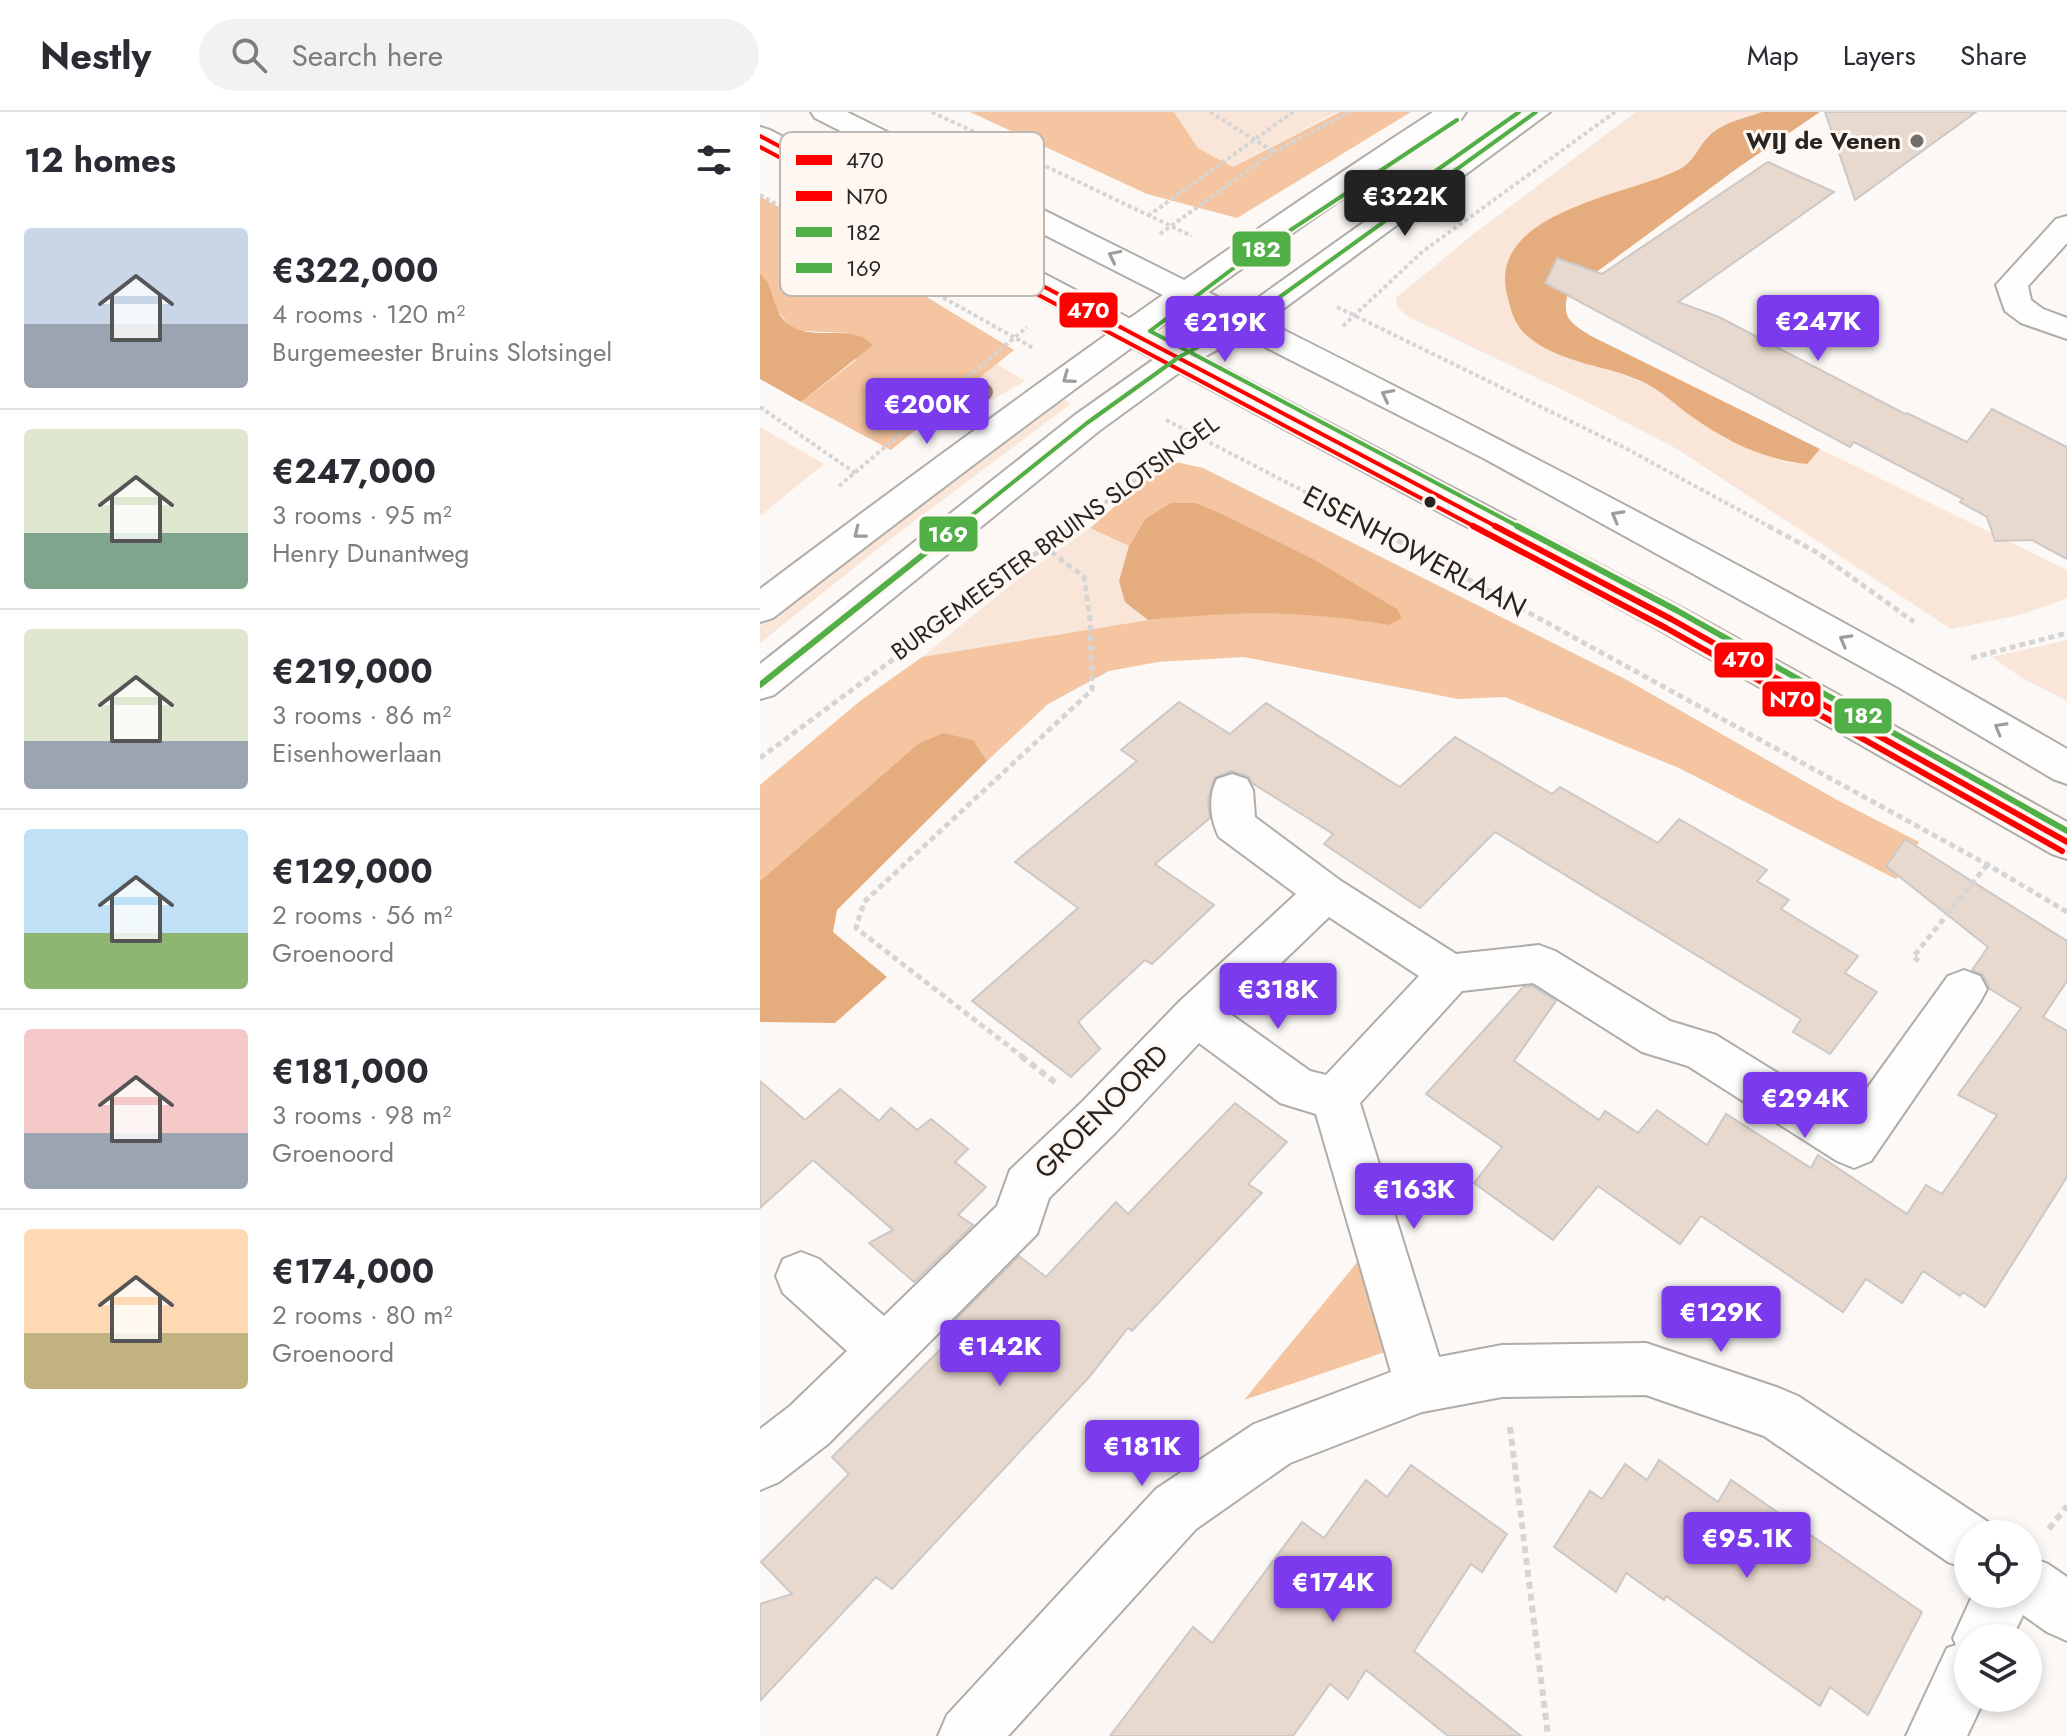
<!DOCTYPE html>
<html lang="en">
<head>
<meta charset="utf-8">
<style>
  :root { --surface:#fff; --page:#f2f2f3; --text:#2b2b33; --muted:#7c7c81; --line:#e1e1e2; --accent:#7c3aed }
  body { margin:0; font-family:Jost,sans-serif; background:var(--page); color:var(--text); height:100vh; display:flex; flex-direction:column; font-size:30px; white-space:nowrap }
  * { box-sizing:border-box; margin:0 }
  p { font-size:26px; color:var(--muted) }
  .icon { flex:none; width:44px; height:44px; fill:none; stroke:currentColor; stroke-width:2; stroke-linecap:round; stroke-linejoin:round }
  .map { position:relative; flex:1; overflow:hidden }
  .drawer { display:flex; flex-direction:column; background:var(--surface); width:760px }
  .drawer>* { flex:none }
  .controls { position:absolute; left:1194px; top:1408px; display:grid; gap:16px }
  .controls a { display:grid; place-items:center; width:88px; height:88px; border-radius:50%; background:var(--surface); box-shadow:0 4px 12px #0003; font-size:40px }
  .price { position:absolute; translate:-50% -68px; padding:0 18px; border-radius:8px; background:var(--accent); color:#fff; font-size:26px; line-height:52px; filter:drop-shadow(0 2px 4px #0008) }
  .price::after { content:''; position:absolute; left:50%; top:48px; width:24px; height:18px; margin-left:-12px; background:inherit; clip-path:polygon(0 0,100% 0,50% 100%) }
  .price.selected { background:#222; color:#fff }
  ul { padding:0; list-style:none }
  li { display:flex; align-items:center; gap:24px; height:200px; padding:0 24px }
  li+li { border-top:2px solid var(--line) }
  li span { display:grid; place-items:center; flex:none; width:224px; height:160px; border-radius:8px; color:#555 }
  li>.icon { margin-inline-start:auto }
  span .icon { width:96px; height:96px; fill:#fffc; stroke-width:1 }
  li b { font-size:34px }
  h2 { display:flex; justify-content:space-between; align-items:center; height:96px; padding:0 24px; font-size:34px }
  header { display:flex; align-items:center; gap:48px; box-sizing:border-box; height:112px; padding:0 40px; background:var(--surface); border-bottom:2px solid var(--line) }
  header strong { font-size:38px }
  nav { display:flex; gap:44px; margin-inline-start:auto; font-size:28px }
  .search { width:560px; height:72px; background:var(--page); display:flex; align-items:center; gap:20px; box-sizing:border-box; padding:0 28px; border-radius:44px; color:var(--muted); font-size:30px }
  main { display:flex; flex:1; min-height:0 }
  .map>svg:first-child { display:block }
  .green { fill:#fae6d8 }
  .forest { fill:#f4c5a0 }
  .water { fill:#e5ac7d }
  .building { fill:#e8d9ce; stroke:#cdc8c5; stroke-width:2 }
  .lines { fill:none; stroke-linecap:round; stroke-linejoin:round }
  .street-casing { stroke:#b0aca8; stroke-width:4 }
  .secondary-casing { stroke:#b0aca8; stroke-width:4 }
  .primary-casing { stroke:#b0aca8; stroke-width:4 }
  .path-far2 { stroke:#d6d5d5; stroke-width:4; stroke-dasharray:4 3; stroke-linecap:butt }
  .path-far1 { stroke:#d6d5d5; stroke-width:5; stroke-dasharray:6 4; stroke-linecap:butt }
  .path { stroke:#d6d5d5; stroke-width:6; stroke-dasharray:7 5; stroke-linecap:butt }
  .street { fill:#fefefe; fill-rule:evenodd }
  .secondary { fill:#fefefe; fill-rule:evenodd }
  .primary { fill:#fefefe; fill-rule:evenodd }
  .bus-1-far1-casing { stroke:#fef7f2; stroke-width:8 }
  .bus-1-casing { stroke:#fef7f2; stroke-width:12 }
  .bus-2-far1-casing { stroke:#fef7f2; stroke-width:8 }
  .bus-2-casing { stroke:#fef7f2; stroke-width:12 }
  .bus-3-far1-casing { stroke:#fef7f2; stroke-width:8 }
  .bus-3-casing { stroke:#fef7f2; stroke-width:12 }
  .bus-4-far1-casing { stroke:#fef7f2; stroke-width:8 }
  .bus-4-casing { stroke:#fef7f2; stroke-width:12 }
  .bus-1-far1 { stroke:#f00; stroke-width:4 }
  .bus-1 { stroke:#f00; stroke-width:6 }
  .bus-2-far1 { stroke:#f00; stroke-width:4 }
  .bus-2 { stroke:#f00; stroke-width:6 }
  .bus-3-far1 { stroke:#50af46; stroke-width:4 }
  .bus-3 { stroke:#50af46; stroke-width:6 }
  .bus-4-far1 { stroke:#50af46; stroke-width:4 }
  .bus-4 { stroke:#50af46; stroke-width:6 }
  .tree { fill:#a28e7e }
  .oneway { stroke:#9f9c9a }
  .poi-dot { fill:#736e6b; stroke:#fef7f2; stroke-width:3 }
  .bus-dot { fill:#2a2420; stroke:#fef7f2; stroke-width:3 }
  .labels { text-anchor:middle; stroke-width:6; stroke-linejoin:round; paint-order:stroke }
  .far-poi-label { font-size:24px; font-weight:bold; fill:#2a2420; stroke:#fef7f2; text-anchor:end }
  .far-street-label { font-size:24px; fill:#2a2420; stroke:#fef7f2 }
  .street-label { font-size:28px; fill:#2a2420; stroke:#fef7f2 }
  .key { fill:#fef7f2; stroke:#beb8b3; stroke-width:2 }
  .key-label { font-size:22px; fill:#2a2420 }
  .line-badge { stroke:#fef7f2; stroke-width:3 }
  .badge-label { font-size:22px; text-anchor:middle; font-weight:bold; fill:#fff }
</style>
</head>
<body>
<header>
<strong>Nestly</strong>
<div class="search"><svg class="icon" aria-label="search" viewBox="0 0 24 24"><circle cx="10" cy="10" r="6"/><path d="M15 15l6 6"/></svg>Search here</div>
<nav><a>Map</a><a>Layers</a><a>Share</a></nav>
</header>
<main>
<section class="drawer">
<h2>12 homes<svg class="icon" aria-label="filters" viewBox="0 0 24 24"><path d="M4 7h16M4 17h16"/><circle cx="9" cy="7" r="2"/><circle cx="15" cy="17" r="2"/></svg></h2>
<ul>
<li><span style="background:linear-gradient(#c9d6e8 60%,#9aa5b1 0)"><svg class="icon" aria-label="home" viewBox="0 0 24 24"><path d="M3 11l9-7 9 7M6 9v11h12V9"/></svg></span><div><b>€322,000</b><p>4 rooms · 120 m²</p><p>Burgemeester Bruins Slotsingel</p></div></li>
<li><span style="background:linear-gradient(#dfe7d0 65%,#7fa58c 0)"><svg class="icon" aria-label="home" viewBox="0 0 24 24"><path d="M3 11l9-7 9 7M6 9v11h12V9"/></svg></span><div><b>€247,000</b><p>3 rooms · 95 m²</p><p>Henry Dunantweg</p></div></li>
<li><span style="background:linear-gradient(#dfe7d0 70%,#9aa5b1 0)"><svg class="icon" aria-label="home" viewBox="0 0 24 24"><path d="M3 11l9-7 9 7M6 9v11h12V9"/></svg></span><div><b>€219,000</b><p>3 rooms · 86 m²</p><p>Eisenhowerlaan</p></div></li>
<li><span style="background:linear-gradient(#bfe0f5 65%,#8fb573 0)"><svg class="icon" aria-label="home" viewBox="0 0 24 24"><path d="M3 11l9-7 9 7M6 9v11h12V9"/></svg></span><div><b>€129,000</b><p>2 rooms · 56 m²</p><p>Groenoord</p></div></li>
<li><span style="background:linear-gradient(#f6c9c9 65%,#9aa5b1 0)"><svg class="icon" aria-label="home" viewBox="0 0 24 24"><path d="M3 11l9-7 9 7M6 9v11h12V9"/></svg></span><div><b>€181,000</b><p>3 rooms · 98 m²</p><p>Groenoord</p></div></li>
<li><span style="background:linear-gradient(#ffd9b3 65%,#c2b280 0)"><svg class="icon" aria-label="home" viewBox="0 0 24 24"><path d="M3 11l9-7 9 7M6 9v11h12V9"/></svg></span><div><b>€174,000</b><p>2 rooms · 80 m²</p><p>Groenoord</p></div></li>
</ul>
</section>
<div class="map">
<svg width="1307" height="1624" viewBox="0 0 1307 1624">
  <rect width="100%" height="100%" fill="#fbf8f5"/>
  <g class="green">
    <polygon points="414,0 578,0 473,55 438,36"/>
    <polygon points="876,0 1002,0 963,13 950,22 925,55 749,145 745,172 749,194 862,262 889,273 964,326 1024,350 1046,352 1060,337 1307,458 1307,486 1264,502 1191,517 917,337 823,288 647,204 637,195 636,186 711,124"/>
    <polygon points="237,252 265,269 204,304 184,295"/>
    <polygon points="301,286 311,292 124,432 0,531 0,514"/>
    <polygon points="0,315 64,352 0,404"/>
    <path d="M330,416L369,434C358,475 353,480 388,508L162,545L258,467Z"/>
    <polygon points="1307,528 1307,589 1262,566 1232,545"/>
  </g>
  <g class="forest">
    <polygon points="210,0 414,0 438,36 473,55 580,0 651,0 477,106 387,82"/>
    <polygon points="0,84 254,238 131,338 41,290 96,248 87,221 42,219 30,214 13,193 10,178 0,162"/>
    <polygon points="416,350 443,356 865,567 1079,689 1159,730 1136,767 919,656 745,585 698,587 484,545 398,550 349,559 288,592 227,649 212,628 158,632 0,769 0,673 100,589 162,545 388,508 452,501 502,499 580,504 629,513 385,407 369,434 330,416 377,375"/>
    <polygon points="604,1142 628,1239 484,1288"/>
  </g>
  <g class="water">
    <path d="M1002,0H1060L979,55L808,181C801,206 811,211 831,224L1060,337L1047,352C1004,348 966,329 931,304C917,294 902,280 887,272C846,251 801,254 765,222C754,212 749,193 746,178C732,98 871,83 920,57C934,50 940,31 952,21C965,10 985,6 1002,0Z"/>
    <path d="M0,162C17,175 9,201 33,215C57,229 92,211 113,233L41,290L0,267Z"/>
    <path d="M411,391H436L466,404L553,447L637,497L642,506L629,513C544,498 474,499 388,508L365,490L359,469L369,434L385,407Z"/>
    <polygon points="183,621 213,628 227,649 77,798 73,820 127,865 75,911 0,910 0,769 158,632"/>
  </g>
  <g class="building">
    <polygon points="1065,0 1216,0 1095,88"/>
    <polygon points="1008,50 1074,80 918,190 959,205 1145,302 1147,301 1207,330 1232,297 1307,335 1307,447 1272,428 1235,429 1227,405 1200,390 1203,387 1094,330 1090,335 785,171 797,146 842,162"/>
    <polygon points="419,590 470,622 506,591 640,675 695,625 792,682 800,675 898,731 919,707 1007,758 997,769 1029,788 1021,797 1098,844 1085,861 1117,880 1070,942 1033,920 1041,907 735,720 660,796 564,732 573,722 492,671 488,664 471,659 454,666 448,688 450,706 395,752 454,793 392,852 385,848 318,910 340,937 311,965 212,889 318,796 255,750 377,649 361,638"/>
    <polygon points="1145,727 1307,829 1307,869 1283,905 1307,919 1307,1065 1225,1195 1203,1180 1200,1184 1163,1159 1142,1191 1106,1167 1083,1200 941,1104 920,1132 838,1074 793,1128 714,1071 742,1035 666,982 763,875 772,874 796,889 754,949 839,1008 845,999 878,1021 897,998 947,1033 966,1002 1051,1056 1058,1043 1147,1102 1166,1073 1182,1082 1237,1003 1198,983 1261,896 1230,877 1223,863 1212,858 1228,835 1126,754"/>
    <polygon points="0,969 45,1008 80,977 119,1009 131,996 157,1018 171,1007 208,1037 195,1050 226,1075 198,1103 213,1113 154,1170 109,1131 133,1118 53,1048 0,1096"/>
    <polygon points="475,991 527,1030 488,1072 502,1081 372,1219 368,1216 330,1264 132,1477 116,1465 0,1589 0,1492 32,1482 1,1450 89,1362 72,1345 204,1214 196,1207 259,1144 286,1165 356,1090 368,1102"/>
    <polygon points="899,1348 958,1390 971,1368 1162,1500 1108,1603 1070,1575 1060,1594 906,1484 904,1488 866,1461 856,1480 794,1435 830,1379 842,1387 865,1352 887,1368"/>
    <polygon points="651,1353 747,1422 722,1460 711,1452 654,1539 761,1624 688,1624 606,1558 588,1587 570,1572 533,1624 350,1624 433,1515 452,1531 542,1410 564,1426 606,1368 627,1385"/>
  </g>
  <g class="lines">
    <g class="street-casing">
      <g id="street">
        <polygon points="1307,104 1307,131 1268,174 1271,188 1283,197 1307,206 1307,227 1261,211 1245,199 1236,173 1296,107"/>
        <path d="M472,662L487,667L493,678L495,705L581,769L696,842L779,833L795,839L910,909L956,923L1087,1004L1188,864L1204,858L1220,864L1227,877L1220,890L1111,1049L1094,1056L1077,1049L928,954L882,940L773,871L702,879L600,991L679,1245L742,1233L886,1231L1019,1276L1038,1284L1228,1410L1233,1422H1208V1458L1188,1450L1004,1324L886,1283L742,1285L662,1300L530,1351L436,1417L248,1624H178L187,1603L396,1377L494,1312L631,1260L556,1002L520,991L439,931L356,1020L289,1086L277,1122L68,1332L19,1370L0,1378V1317L30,1294L87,1239L23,1181L16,1164L23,1147L41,1140L59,1147L124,1204L237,1094L250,1058L322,990L420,889L536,782L459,725C450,707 448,684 457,667ZM569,805L659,864L566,963L550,959L469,901Z"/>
        <polygon points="1268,1444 1288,1452 1307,1465 1307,1529 1287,1520 1263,1503 1252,1526 1208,1526 1208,1586 1225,1586 1207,1624 1146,1624 1187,1536 1196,1533 1193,1526 1213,1482 1268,1482"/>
      </g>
    </g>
    <g class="secondary-casing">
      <g id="secondary">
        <path d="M673,0H706L702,6C465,162 238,332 13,506L0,510V477C220,312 442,150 673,0Z"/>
        <polygon points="758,0 790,0 496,217 431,252 339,319 14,583 0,587 0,552 315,303 407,238 474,203"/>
      </g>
    </g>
    <g class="primary-casing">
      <g id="primary">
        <path d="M51,0H87C498,205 910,406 1307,637V672L1293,667L1140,576L725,347L55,6Z"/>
        <polygon points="0,15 10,18 924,497 1307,710 1307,747 1292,742 898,517 0,36"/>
      </g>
    </g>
    <g class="path-far2">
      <polyline points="172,0 432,124"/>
      <polyline points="450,0 514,40"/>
      <polyline points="0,83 275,237"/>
      <polyline points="388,104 533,0"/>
      <polyline points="400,122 514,40 590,0"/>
      <polyline points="577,195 867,337 1012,416"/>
      <polyline points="583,214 662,140 855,0"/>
      <polyline points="0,295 95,361"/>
      <polyline points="406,308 615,416"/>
      <polyline points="79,374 267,215"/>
      <polyline points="311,416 449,313"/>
    </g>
    <g class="path-far1">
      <polyline points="611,414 1228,753 1307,800"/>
      <polyline points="1008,414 1058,441 1154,510"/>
      <polyline points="1211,546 1307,521"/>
      <polyline points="0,646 313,414"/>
      <polyline points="1159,849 1153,845 1227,753"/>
      <polyline points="264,946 96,816 104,790 332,578 330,507 324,465 285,435"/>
    </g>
    <g class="path">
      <polyline points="261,944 297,972"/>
      <polyline points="750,1315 788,1624"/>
      <polyline points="1289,1417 1307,1394"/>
    </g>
    <use href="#street" class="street"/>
    <use href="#secondary" class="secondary"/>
    <use href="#primary" class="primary"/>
    <g class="bus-1-far1-casing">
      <polyline id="bus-1-far1" points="0,24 739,416"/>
    </g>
    <g class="bus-1-casing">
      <polyline id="bus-1" points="735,414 911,507 1307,730"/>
    </g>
    <g class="bus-2-far1-casing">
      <polyline id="bus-2-far1" points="0,35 717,416"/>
    </g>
    <g class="bus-2-casing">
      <polyline id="bus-2" points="713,414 906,516 1302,739"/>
    </g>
    <g class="bus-3-far1-casing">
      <g id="bus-3-far1">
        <polyline points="697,8 479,152 390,219 761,416"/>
        <polyline points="643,82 759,0"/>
      </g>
    </g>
    <g class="bus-3-casing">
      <polyline id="bus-3" points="757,414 916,498 1307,719"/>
    </g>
    <g class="bus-4-far1-casing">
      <polyline id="bus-4-far1" points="196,416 327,311 419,245 485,210 776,0"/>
    </g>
    <g class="bus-4-casing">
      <polyline id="bus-4" points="0,573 199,414"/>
    </g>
    <use href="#bus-1-far1" class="bus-1-far1"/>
    <use href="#bus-1" class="bus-1"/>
    <use href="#bus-2-far1" class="bus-2-far1"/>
    <use href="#bus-2" class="bus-2"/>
    <use href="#bus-3-far1" class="bus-3-far1"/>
    <use href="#bus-3" class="bus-3"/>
    <use href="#bus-4-far1" class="bus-4-far1"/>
    <use href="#bus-4" class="bus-4"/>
  </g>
  <circle class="tree" cx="224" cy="280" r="9"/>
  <defs><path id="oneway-chevron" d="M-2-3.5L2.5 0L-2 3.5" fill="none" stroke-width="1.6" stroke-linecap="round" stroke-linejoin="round" transform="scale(2)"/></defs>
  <g class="oneway">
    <use href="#oneway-chevron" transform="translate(354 144) rotate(-154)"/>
    <use href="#oneway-chevron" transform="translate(308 266) rotate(144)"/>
    <use href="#oneway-chevron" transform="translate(627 283) rotate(-153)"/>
    <use href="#oneway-chevron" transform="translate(857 404) rotate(-151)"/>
    <use href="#oneway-chevron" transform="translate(99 421) rotate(142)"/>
    <use href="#oneway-chevron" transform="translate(1085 528) rotate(-151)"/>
    <use href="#oneway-chevron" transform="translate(1240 616) rotate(-150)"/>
  </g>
  <circle class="poi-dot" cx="1157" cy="29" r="8"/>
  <circle class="bus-dot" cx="670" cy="390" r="7"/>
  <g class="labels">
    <g class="far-poi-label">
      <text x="1141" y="37">WIJ de Venen</text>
    </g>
    <g class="far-street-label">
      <text transform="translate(295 426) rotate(-36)" y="8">BURGEMEESTER BRUINS SLOTSINGEL</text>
    </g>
    <g class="street-label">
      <text transform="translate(655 439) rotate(28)" y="10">EISENHOWERLAAN</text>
      <text transform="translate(341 999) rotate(-45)" y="10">GROENOORD</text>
    </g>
  </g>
  <rect x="20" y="20" width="264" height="164" rx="12" class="key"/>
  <rect x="36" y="43" width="36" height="10" fill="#f00"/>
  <rect x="36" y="79" width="36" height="10" fill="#f00"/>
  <rect x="36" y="115" width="36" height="10" fill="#50af46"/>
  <rect x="36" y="151" width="36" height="10" fill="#50af46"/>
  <g class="key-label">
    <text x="86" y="56">470</text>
    <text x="86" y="92">N70</text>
    <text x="86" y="128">182</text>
    <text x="86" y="164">169</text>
  </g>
  <g class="line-badge">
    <rect x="471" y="118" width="61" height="38" rx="8" fill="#50af46"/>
    <rect x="298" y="179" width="61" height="38" rx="8" fill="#f00"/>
    <rect x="158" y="403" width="61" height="38" rx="8" fill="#50af46"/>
    <rect x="953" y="529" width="61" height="38" rx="8" fill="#f00"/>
    <rect x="1001" y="568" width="61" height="38" rx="8" fill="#f00"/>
    <rect x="1073" y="585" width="60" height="38" rx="8" fill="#50af46"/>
  </g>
  <g class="badge-label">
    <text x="501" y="145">182</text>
    <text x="328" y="206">470</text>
    <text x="188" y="430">169</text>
    <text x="983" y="555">470</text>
    <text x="1032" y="595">N70</text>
    <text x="1103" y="611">182</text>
  </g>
</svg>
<div class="controls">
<a><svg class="icon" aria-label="locate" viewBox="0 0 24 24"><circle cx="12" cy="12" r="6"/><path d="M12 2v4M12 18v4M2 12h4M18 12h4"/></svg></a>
<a><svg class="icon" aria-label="layers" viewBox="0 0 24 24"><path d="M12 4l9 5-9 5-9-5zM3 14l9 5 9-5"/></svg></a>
</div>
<b class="price selected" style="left:645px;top:126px">€322K</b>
<b class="price" style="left:1058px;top:251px">€247K</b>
<b class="price" style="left:465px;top:252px">€219K</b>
<b class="price" style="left:167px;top:334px">€200K</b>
<b class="price" style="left:518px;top:919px">€318K</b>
<b class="price" style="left:1045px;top:1028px">€294K</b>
<b class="price" style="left:654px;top:1119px">€163K</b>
<b class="price" style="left:961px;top:1242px">€129K</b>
<b class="price" style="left:240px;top:1276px">€142K</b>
<b class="price" style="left:382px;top:1376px">€181K</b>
<b class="price" style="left:987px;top:1468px">€95.1K</b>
<b class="price" style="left:573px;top:1512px">€174K</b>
</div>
</main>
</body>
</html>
